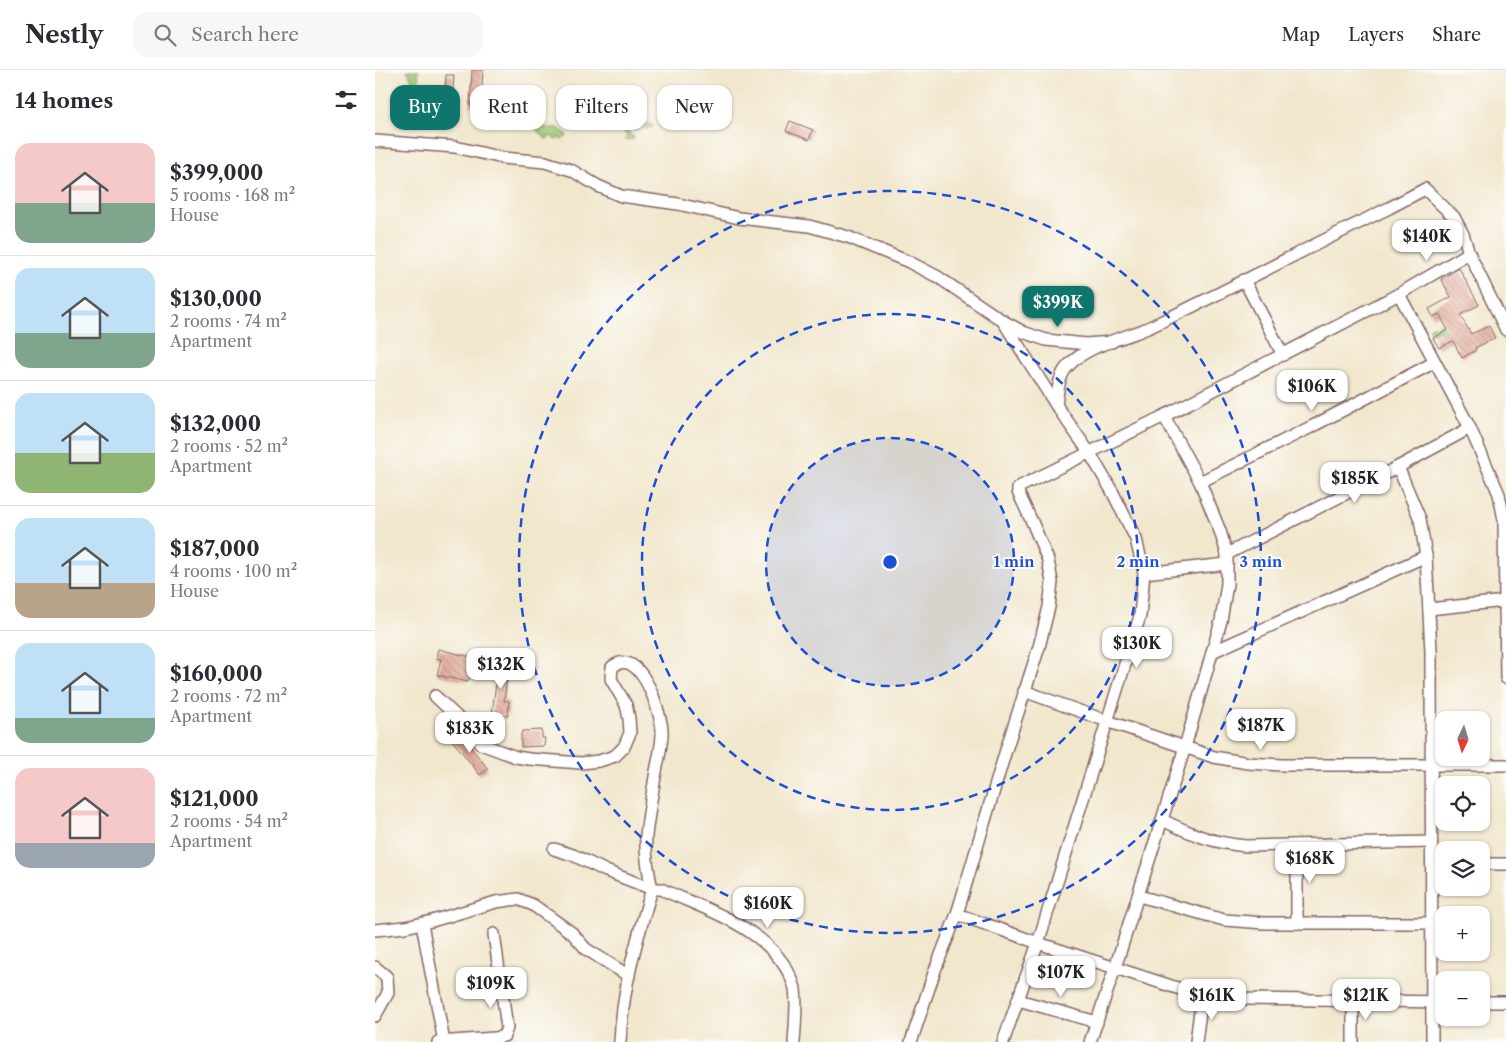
<!DOCTYPE html>
<html lang="en">
<head>
<meta charset="utf-8">
<style>
  :root { --surface:#fff; --page:#f7f7f7; --text:#2b2b33; --muted:#7c7c81; --line:#e1e1e2; --accent:#0f766e }
  body { margin:0; font-family:"Libre Caslon Text",serif; background:var(--page); color:var(--text); height:100vh; display:flex; flex-direction:column; font-size:19px; white-space:nowrap }
  * { box-sizing:border-box; margin:0 }
  p { font-size:16px; color:var(--muted) }
  .icon { flex:none; width:28px; height:28px; fill:none; stroke:currentColor; stroke-width:2; stroke-linecap:round; stroke-linejoin:round }
  .map { position:relative; flex:1; overflow:hidden }
  .details { display:flex; flex-direction:column; background:var(--surface); width:375px }
  .details>* { flex:none }
  .hud { position:absolute; left:15px; top:15px; width:475px; height:45px; display:flex; gap:10px }
  .needle { width:32px; rotate:184deg }
  .fabs { position:absolute; left:1060px; top:641px; display:grid; gap:10px }
  .fabs a { display:grid; place-items:center; width:55px; height:55px; border-radius:10px; background:var(--surface); box-shadow:0 1px 4px #0004; font-size:25px }
  .price { position:absolute; translate:-50% -42px; padding:0 11px; border-radius:10px; background:#fff; color:#222; font-size:16px; line-height:32px; filter:drop-shadow(0 1px 2px #0008) }
  .price::after { content:''; position:absolute; left:50%; top:30px; width:15px; height:11px; margin-left:-8px; background:inherit; clip-path:polygon(0 0,100% 0,50% 100%) }
  .price.selected { background:var(--accent); color:#fff }
  ul { padding:0; list-style:none }
  li { display:flex; align-items:center; gap:15px; height:125px; padding:0 15px }
  li+li { border-top:1px solid var(--line) }
  li span { display:grid; place-items:center; flex:none; width:140px; height:100px; border-radius:15px; color:#555 }
  li>.icon { margin-inline-start:auto }
  span .icon { width:60px; height:60px; fill:#fffc; stroke-width:1 }
  li b { font-size:21px }
  h2 { display:flex; justify-content:space-between; align-items:center; height:60px; padding:0 15px; font-size:21px }
  .pill { padding:0 18px; border-radius:15px; background:var(--surface); box-shadow:0 1px 4px #0004; font-size:18px; line-height:45px }
  .pill.selected { background:var(--accent); color:#fff }
  header { display:flex; align-items:center; gap:30px; box-sizing:border-box; height:70px; padding:0 25px; background:var(--surface); border-bottom:1px solid var(--line) }
  header strong { font-size:24px }
  nav { display:flex; gap:28px; margin-inline-start:auto; font-size:18px }
  .search { width:350px; height:45px; background:var(--page); display:flex; align-items:center; gap:12px; box-sizing:border-box; padding:0 18px; border-radius:15px; color:var(--muted); font-size:19px }
  main { display:flex; flex:1; min-height:0 }
  .map>svg:first-child { display:block }
  .grass { fill:url(#grass-tufts); stroke:#747450 }
  .forest { fill:url(#forest-firs); stroke:#646649 }
  .building { fill:url(#building-back-hatch) }
  .lines { fill:none; stroke-linecap:round; stroke-linejoin:round }
  .minor-casing { stroke:#846564; stroke-width:14 }
  .minor { stroke:#fff; stroke-width:11 }
  .ring { fill:none; stroke:#1d4ed8; stroke-width:2.5; stroke-dasharray:9 6 }
  .centre { fill:#1d4ed8; stroke:#fdfcf7; stroke-width:2.5 }
  .ring-label { font-size:15px; text-anchor:middle; font-weight:bold; fill:#1d4ed8; stroke:#fdfcf7; stroke-width:4; stroke-linejoin:round; paint-order:stroke }
</style>
</head>
<body>
<header>
<strong>Nestly</strong>
<div class="search"><svg class="icon" aria-label="search" viewBox="0 0 24 24"><circle cx="10" cy="10" r="6"/><path d="M15 15l6 6"/></svg>Search here</div>
<nav><a>Map</a><a>Layers</a><a>Share</a></nav>
</header>
<main>
<section class="details">
<h2>14 homes<svg class="icon" aria-label="filters" viewBox="0 0 24 24"><path d="M4 7h16M4 17h16"/><circle cx="9" cy="7" r="2"/><circle cx="15" cy="17" r="2"/></svg></h2>
<ul>
<li><span style="background:linear-gradient(#f6c9c9 60%,#7fa58c 0)"><svg class="icon" aria-label="home" viewBox="0 0 24 24"><path d="M3 11l9-7 9 7M6 9v11h12V9"/></svg></span><div><b>$399,000</b><p>5 rooms · 168 m²</p><p>House</p></div></li>
<li><span style="background:linear-gradient(#bfe0f5 65%,#7fa58c 0)"><svg class="icon" aria-label="home" viewBox="0 0 24 24"><path d="M3 11l9-7 9 7M6 9v11h12V9"/></svg></span><div><b>$130,000</b><p>2 rooms · 74 m²</p><p>Apartment</p></div></li>
<li><span style="background:linear-gradient(#bfe0f5 60%,#8fb573 0)"><svg class="icon" aria-label="home" viewBox="0 0 24 24"><path d="M3 11l9-7 9 7M6 9v11h12V9"/></svg></span><div><b>$132,000</b><p>2 rooms · 52 m²</p><p>Apartment</p></div></li>
<li><span style="background:linear-gradient(#bfe0f5 65%,#b9a48a 0)"><svg class="icon" aria-label="home" viewBox="0 0 24 24"><path d="M3 11l9-7 9 7M6 9v11h12V9"/></svg></span><div><b>$187,000</b><p>4 rooms · 100 m²</p><p>House</p></div></li>
<li><span style="background:linear-gradient(#bfe0f5 75%,#7fa58c 0)"><svg class="icon" aria-label="home" viewBox="0 0 24 24"><path d="M3 11l9-7 9 7M6 9v11h12V9"/></svg></span><div><b>$160,000</b><p>2 rooms · 72 m²</p><p>Apartment</p></div></li>
<li><span style="background:linear-gradient(#f6c9c9 75%,#9aa5b1 0)"><svg class="icon" aria-label="home" viewBox="0 0 24 24"><path d="M3 11l9-7 9 7M6 9v11h12V9"/></svg></span><div><b>$121,000</b><p>2 rooms · 54 m²</p><p>Apartment</p></div></li>
</ul>
</section>
<div class="map">
<svg width="1131" height="972" viewBox="0 0 1131 972">
  <defs>
    <pattern id="grass-tufts" width="24" height="20" patternUnits="userSpaceOnUse" patternTransform="scale(1.25)"><rect width="24" height="20" fill="#9ec976"/><path d="M3 7l-1-3M5 7V3M7 7l1-3M15 17l-1-3M17 17v-4M19 17l1-3" fill="none" stroke="#8aac66"/></pattern>
    <pattern id="forest-firs" width="22" height="20" patternUnits="userSpaceOnUse" patternTransform="scale(1.25)"><rect width="22" height="20" fill="#7ead67"/><path d="M5 1l3.5 6h-7zM16 11l3.5 6h-7z" fill="#698c55"/></pattern>
    <pattern id="building-back-hatch" width="6" height="6" patternUnits="userSpaceOnUse" patternTransform="scale(1.25)"><rect width="6" height="6" fill="#e1a896"/><path d="M-1 5l2 2M0 0l6 6M5-1l2 2" fill="none" stroke="#b8887b"/></pattern>
  </defs>
  <rect width="100%" height="100%" fill="#fdfcf7"/>
  <filter id="ink" filterUnits="userSpaceOnUse"><feTurbulence type="fractalNoise" baseFrequency=".02" numOctaves="2"/><feDisplacementMap in="SourceGraphic" scale="10" xChannelSelector="R" yChannelSelector="G"/><feConvolveMatrix kernelMatrix="1 2 1 2 8 2 1 2 1" color-interpolation-filters="sRGB"/></filter>
  <filter id="wash" filterUnits="userSpaceOnUse"><feTurbulence type="fractalNoise" baseFrequency=".0096" numOctaves="4" result="noise"/><feDisplacementMap in="SourceGraphic" scale="20" xChannelSelector="R" yChannelSelector="G"/><feGaussianBlur stdDeviation="1.12" result="paint"/><feColorMatrix in="noise" values="0 0 0 0 0 0 0 0 0 0 0 0 0 0 0 0 0 1.4 0 .05"/><feComposite in="paint" operator="in"/></filter>
  <g filter="url(#wash)">
    <rect width="100%" height="100%" fill="#f1e7cd"/>
    <g class="grass">
      <polygon points="32,0 43,0 44,12 40,29 36,34 37,36 26,48 37,26 37,10"/>
      <polygon points="247,50 254,52 259,51 262,53 266,51 276,54 278,58 273,57 273,59 266,57 261,60 254,60 254,64 259,67 259,69 250,70 252,65 247,61 247,55 244,54 244,52"/>
      <polygon points="160,58 183,58 193,65 187,70 184,68 180,70 177,66 171,69 161,60"/>
      <polygon points="1065,254 1067,254 1071,260 1069,262 1064,261 1062,258 1062,262 1059,264 1054,260 1056,256 1059,255 1059,258"/>
    </g>
    <path class="forest" d="M71,21H78L77,26L79,29L70,33C66,29 68,25 71,21Z"/>
    <g id="blocks">
      <g class="building">
        <polygon points="97,0 108,0 106,36 95,36"/>
        <polygon points="71,5 79,5 78,21 70,21"/>
        <polygon points="415,51 438,60 434,70 411,61"/>
        <polygon points="1084,198 1104,235 1085,245 1096,264 1114,256 1120,268 1100,278 1101,280 1087,288 1078,271 1064,278 1058,268 1073,260 1064,244 1058,247 1054,239 1076,227 1066,209"/>
        <polygon points="63,579 100,588 93,612 62,605 66,589 61,588"/>
        <polygon points="124,590 134,592 129,631 134,631 133,646 117,644"/>
        <polygon points="167,660 167,668 170,668 169,676 146,677 146,664 148,661"/>
        <polygon points="85,663 113,699 105,705 77,670"/>
      </g>
    </g>
  </g>
  <g filter="url(#ink)">
    <use href="#blocks" fill-opacity="0" stroke="#846564" stroke-width="1"/>
    <g class="lines">
      <g class="minor-casing">
        <g id="minor">
          <polyline points="0,71 80,77 128,88 170,92 196,100 223,116 246,126 303,134 364,148 434,156 473,167 534,192 563,207 628,251 648,262 671,270 711,274 737,272"/>
          <polyline points="869,210 908,285"/>
          <polyline points="1024,224 1094,183"/>
          <polyline points="628,251 681,335 714,382 737,421 761,469 769,503 765,546 663,873 628,972"/>
          <path d="M681,335C683,322 683,306 693,296C713,274 749,269 775,257C855,219 934,177 1014,138L1050,119L1079,147L1088,164L1094,183L1131,260"/>
          <polyline points="1023,397 1045,449 1051,486 1056,581 1057,972"/>
          <polyline points="825,412 936,357 1060,292"/>
          <polyline points="852,484 1023,397 1095,358"/>
          <polyline points="769,503 852,494"/>
          <polyline points="1054,539 1130,531"/>
          <polyline points="837,582 1051,486"/>
          <polyline points="649,621 732,651 839,687 873,693 908,695 1131,695"/>
          <path d="M60,626L81,646L106,674L141,687L154,689L206,693L224,691L240,686L249,677L255,663L254,648L251,635L236,609L237,597C265,575 285,640 287,660C288,675 281,697 279,713C276,730 273,748 271,766C270,784 273,801 277,819H286C334,841 400,860 419,915C423,927 420,958 419,972"/>
          <path d="M787,750C817,764 837,773 871,776L1056,772"/>
          <polyline points="922,775 922,853"/>
          <path d="M179,779L198,785L231,801L277,819C262,868 247,920 245,972"/>
          <polyline points="1106,794 1131,794"/>
          <polyline points="764,826 849,850 890,853 1056,853"/>
          <polyline points="582,844 663,873 827,926 872,929 1069,932"/>
          <polyline points="47,854 69,972"/>
          <polyline points="0,860 30,857 57,851 121,832 143,829 158,835 197,863 211,879 254,906"/>
          <polyline points="0,897 12,907 13,923 0,946"/>
          <polyline points="643,930 722,952"/>
          <polyline points="978,930 978,972"/>
          <polyline points="1106,932 1131,932"/>
          <polyline points="63,972 120,968 129,966 132,958 119,864"/>
          <polyline points="536,972 560,900 582,844 631,680 664,577 674,537 677,512 673,490 658,454 643,422 643,418 646,416 789,346 1024,224 1095,358 1124,424 1129,450 1131,608"/>
          <polyline points="715,972 740,898 810,677 846,551 852,514 852,484 845,461 825,412 789,346"/>
          <polyline points="821,972 827,926"/>
        </g>
      </g>
      <use href="#minor" class="minor"/>
    </g>
  </g>
  <circle cx="515" cy="492" r="124" fill="#1d4ed8" fill-opacity=".12"/>
  <g class="ring">
    <circle cx="515" cy="492" r="124"/>
    <circle cx="515" cy="492" r="248"/>
    <circle cx="515" cy="492" r="371"/>
  </g>
  <circle cx="515" cy="492" r="8" class="centre"/>
  <g class="ring-label">
    <text x="639" y="497">1 min</text>
    <text x="763" y="497">2 min</text>
    <text x="886" y="497">3 min</text>
  </g>
</svg>
<div class="fabs">
<a><svg class="needle" viewBox="-14 -14 28 28"><path d="M0-13l5 13h-10z" fill="#e53935"/><path d="M0 13l5-13h-10z" fill="#7c7c81"/></svg></a>
<a><svg class="icon" aria-label="locate" viewBox="0 0 24 24"><circle cx="12" cy="12" r="6"/><path d="M12 2v4M12 18v4M2 12h4M18 12h4"/></svg></a>
<a><svg class="icon" aria-label="layers" viewBox="0 0 24 24"><path d="M12 4l9 5-9 5-9-5zM3 14l9 5 9-5"/></svg></a>
<a>+</a>
<a>−</a>
</div>
<b class="price" style="left:1052px;top:192px">$140K</b>
<b class="price selected" style="left:683px;top:258px">$399K</b>
<b class="price" style="left:937px;top:342px">$106K</b>
<b class="price" style="left:980px;top:434px">$185K</b>
<b class="price" style="left:762px;top:599px">$130K</b>
<b class="price" style="left:126px;top:620px">$132K</b>
<b class="price" style="left:886px;top:681px">$187K</b>
<b class="price" style="left:95px;top:684px">$183K</b>
<b class="price" style="left:935px;top:814px">$168K</b>
<b class="price" style="left:393px;top:859px">$160K</b>
<b class="price" style="left:686px;top:928px">$107K</b>
<b class="price" style="left:116px;top:939px">$109K</b>
<b class="price" style="left:837px;top:951px">$161K</b>
<b class="price" style="left:991px;top:951px">$121K</b>
<div class="hud">
<a class="pill selected">Buy</a>
<a class="pill">Rent</a>
<a class="pill">Filters</a>
<a class="pill">New</a>
</div>
</div>
</main>
</body>
</html>
